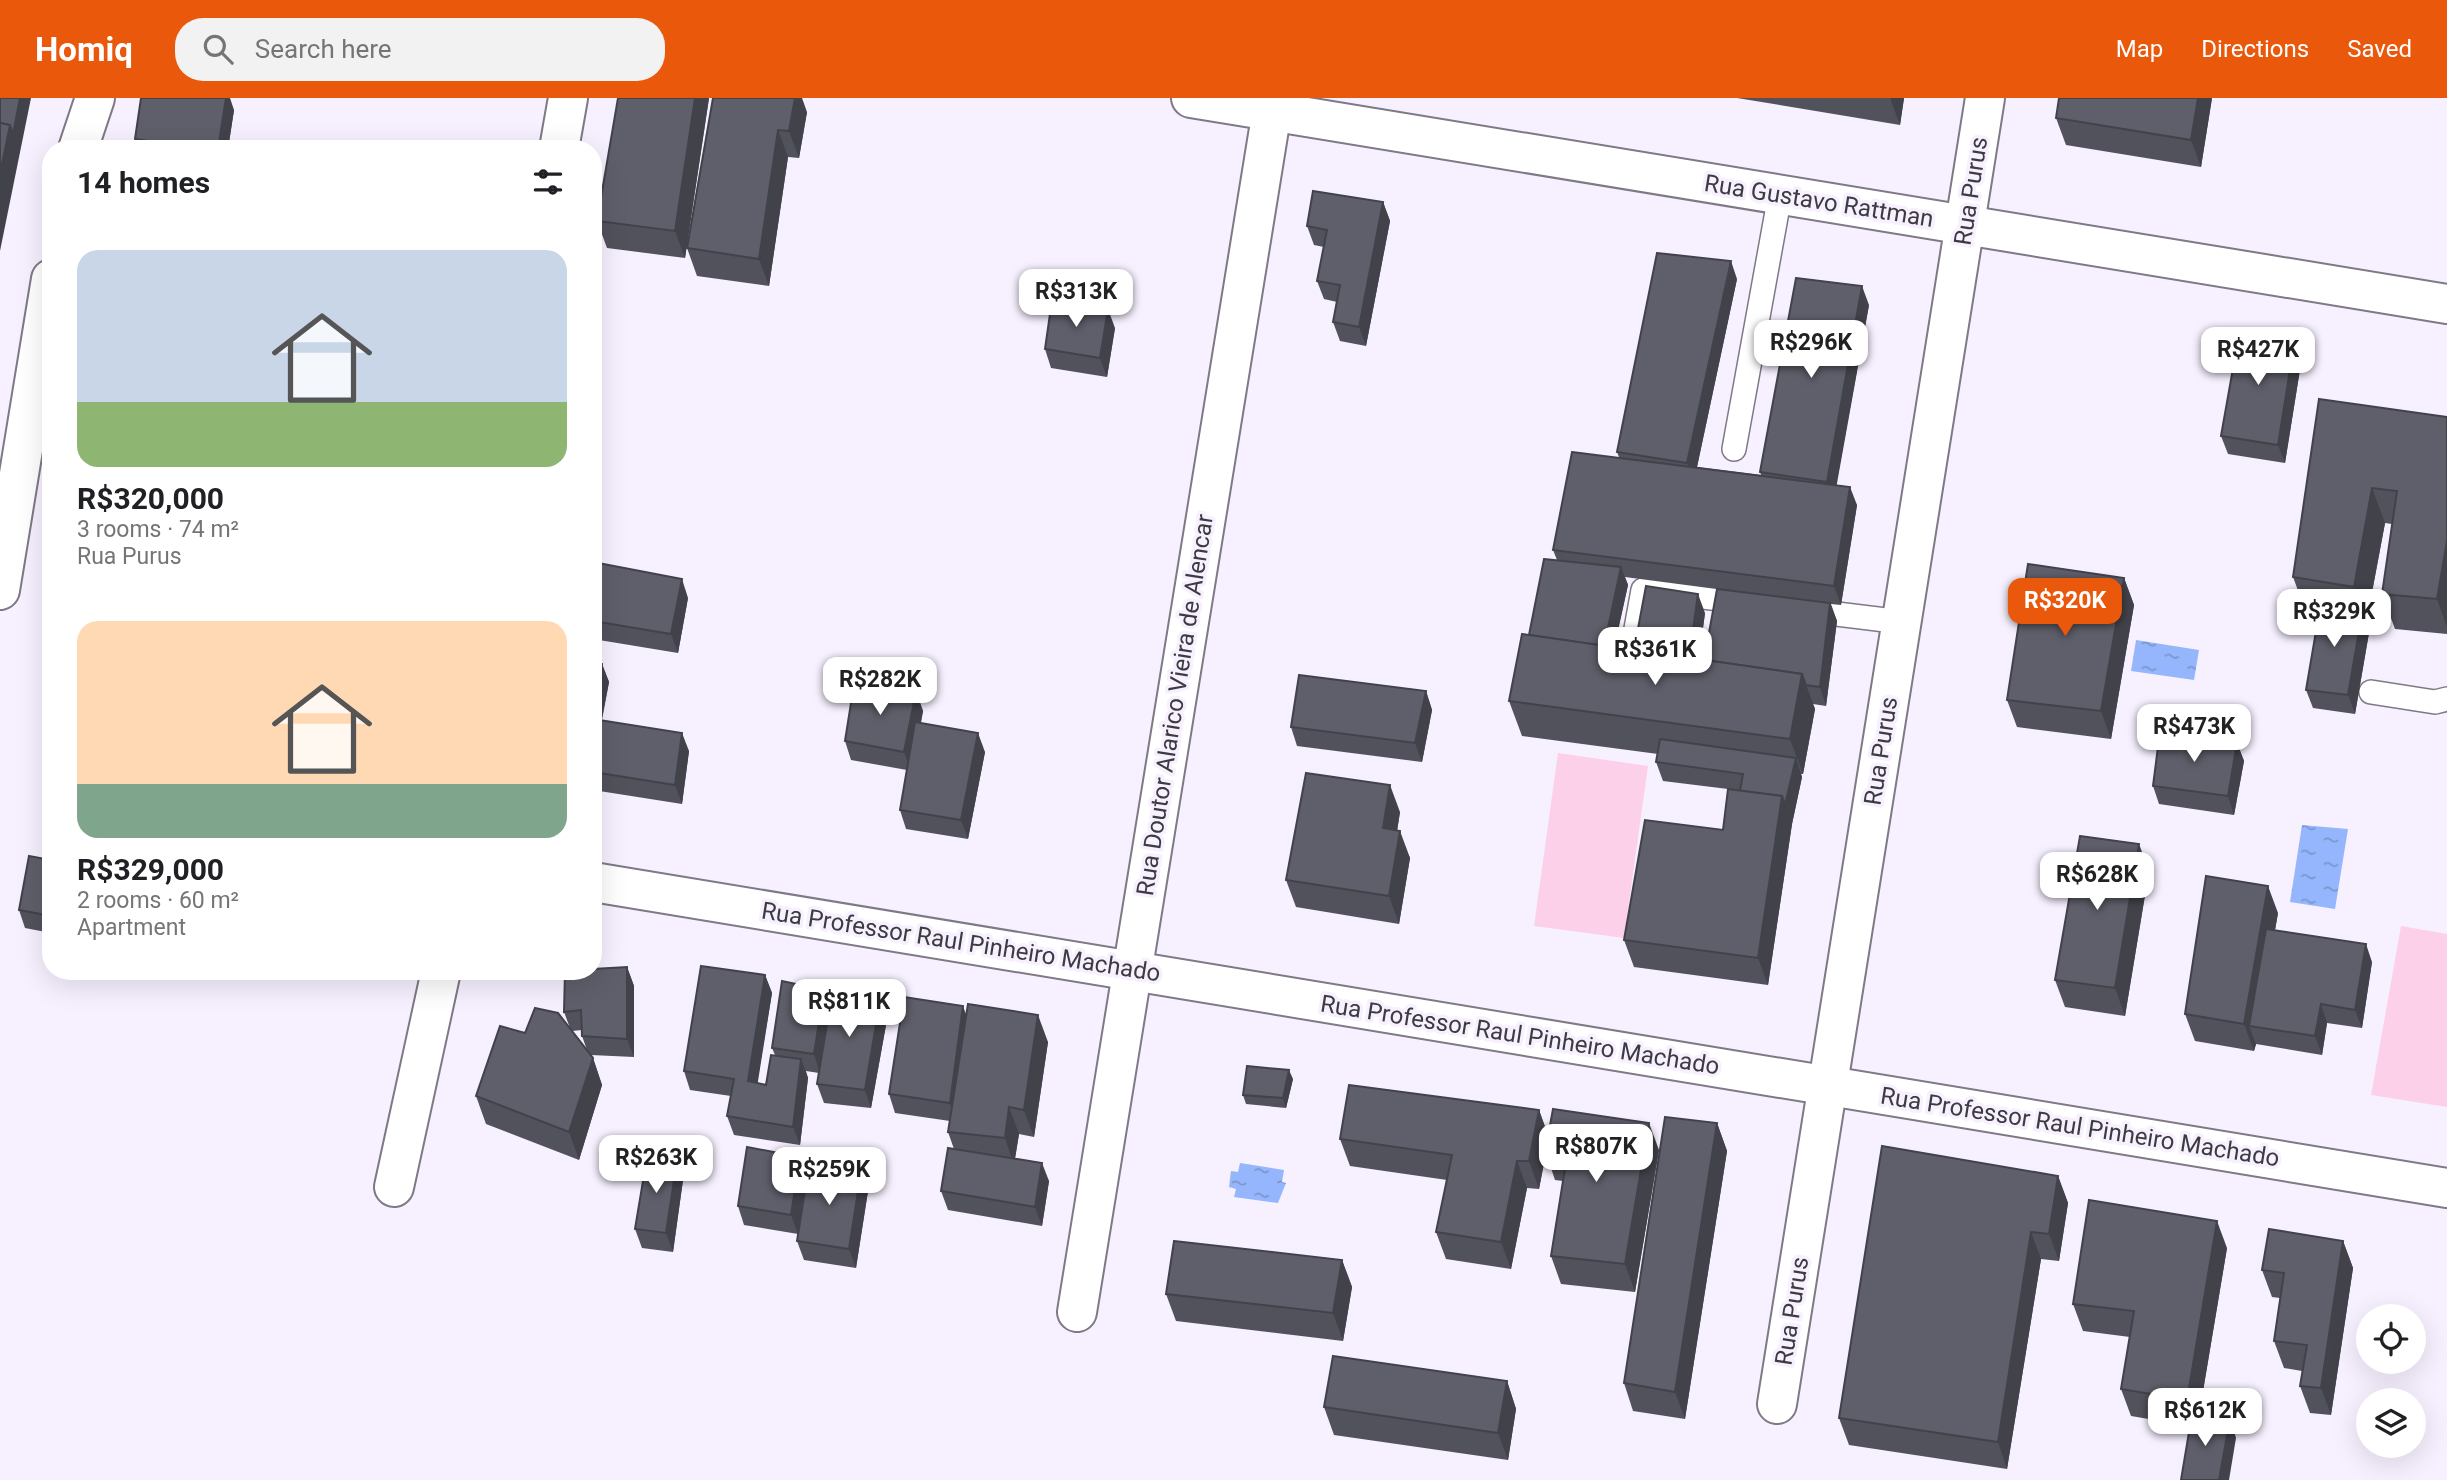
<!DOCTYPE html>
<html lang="en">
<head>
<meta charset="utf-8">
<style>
  :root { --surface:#fff; --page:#f2f2f2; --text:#202124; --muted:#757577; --accent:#ea580c }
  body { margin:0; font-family:Roboto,sans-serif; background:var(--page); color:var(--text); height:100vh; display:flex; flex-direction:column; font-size:26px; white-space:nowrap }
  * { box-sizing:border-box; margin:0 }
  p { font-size:23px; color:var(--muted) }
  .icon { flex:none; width:38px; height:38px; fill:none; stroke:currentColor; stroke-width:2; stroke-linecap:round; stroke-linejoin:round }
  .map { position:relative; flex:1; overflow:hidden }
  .panel { position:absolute; left:42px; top:42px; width:560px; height:840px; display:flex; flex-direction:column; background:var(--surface); border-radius:28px; box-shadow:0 7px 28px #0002 }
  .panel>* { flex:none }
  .tools { position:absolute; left:2356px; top:1206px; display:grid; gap:14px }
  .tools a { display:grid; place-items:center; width:70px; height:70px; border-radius:50%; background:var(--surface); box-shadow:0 7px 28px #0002; font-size:35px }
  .price { position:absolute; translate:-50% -60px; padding:0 16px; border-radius:14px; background:#fff; color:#222; font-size:23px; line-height:46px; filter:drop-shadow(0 2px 4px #0008) }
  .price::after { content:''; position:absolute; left:50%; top:42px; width:21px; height:16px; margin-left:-10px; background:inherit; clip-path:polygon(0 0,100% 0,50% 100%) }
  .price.on { background:var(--accent); color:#fff }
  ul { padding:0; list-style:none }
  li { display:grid; align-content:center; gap:14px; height:371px; padding:0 35px }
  li span { display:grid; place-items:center; height:217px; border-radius:21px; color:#555 }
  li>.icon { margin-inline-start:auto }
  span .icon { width:126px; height:126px; fill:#fffc; stroke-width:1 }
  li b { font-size:30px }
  h2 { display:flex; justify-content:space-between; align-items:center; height:84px; padding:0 35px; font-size:30px }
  header { display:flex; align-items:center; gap:42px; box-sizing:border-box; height:98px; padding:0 35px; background:var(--accent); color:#fff }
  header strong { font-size:33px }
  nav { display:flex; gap:38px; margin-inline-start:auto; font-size:24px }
  .search { width:490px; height:63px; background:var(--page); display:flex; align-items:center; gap:18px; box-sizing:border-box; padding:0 24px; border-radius:28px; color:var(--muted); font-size:26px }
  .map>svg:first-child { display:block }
  .grass { fill:#fcd0e9 }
  .water { fill:url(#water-ripples) }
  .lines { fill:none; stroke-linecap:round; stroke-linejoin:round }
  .lane-casing { stroke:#7e7985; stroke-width:26 }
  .street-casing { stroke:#7e7985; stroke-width:42 }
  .lane { stroke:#fff; stroke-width:23 }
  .street { stroke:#fff; stroke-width:38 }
  .wall { fill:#52525c; fill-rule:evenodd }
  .shaded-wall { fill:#42424b }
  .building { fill:#5f5f6b; stroke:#42424b; stroke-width:2 }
  .labels { text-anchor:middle; stroke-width:7; stroke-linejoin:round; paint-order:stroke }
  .street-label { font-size:24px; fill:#3d3b40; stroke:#f7f1ff }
</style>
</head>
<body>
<header>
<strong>Homiq</strong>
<div class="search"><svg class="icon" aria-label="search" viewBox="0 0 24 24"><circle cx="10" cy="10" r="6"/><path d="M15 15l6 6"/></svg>Search here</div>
<nav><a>Map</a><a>Directions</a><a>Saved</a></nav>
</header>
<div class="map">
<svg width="2447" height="1382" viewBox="0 0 2447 1382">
  <defs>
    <pattern id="water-ripples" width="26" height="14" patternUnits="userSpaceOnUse" patternTransform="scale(1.75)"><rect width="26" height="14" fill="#95b6fc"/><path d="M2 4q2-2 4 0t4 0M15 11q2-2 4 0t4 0" fill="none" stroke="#7b95cd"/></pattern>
  </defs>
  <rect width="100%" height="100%" fill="#f7f1ff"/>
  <g class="grass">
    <polygon points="1558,655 1648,668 1624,840 1534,828"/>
    <polygon points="2401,828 2447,836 2447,1009 2371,997"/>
  </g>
  <g class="water">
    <polygon points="2136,542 2199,552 2194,582 2131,573"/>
    <polygon points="2302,727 2348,731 2335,811 2290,804"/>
    <polygon points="1240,1065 1284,1072 1282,1084 1286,1085 1278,1105 1234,1099 1236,1091 1229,1089 1231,1073 1238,1074"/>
  </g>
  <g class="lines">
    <g class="lane-casing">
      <g id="lane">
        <polyline points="1734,351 1780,97"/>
        <polyline points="1804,512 1902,524"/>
        <polyline points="1629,569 1643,492 1746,504"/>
        <polyline points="2371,594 2435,604 2447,601"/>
      </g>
    </g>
    <g class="street-casing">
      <g id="street">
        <polyline points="1191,0 2447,206"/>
        <polyline points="78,51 95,0"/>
        <polyline points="559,51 568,0"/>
        <polyline points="0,492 51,181"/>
        <polyline points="593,784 2447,1090"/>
        <polyline points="394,1089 441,873"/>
        <polyline points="1077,1214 1274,0"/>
        <polyline points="1777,1306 1985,0"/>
      </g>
    </g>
    <use href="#lane" class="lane"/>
    <use href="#street" class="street"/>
  </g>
  <g class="wall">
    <polygon points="709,0 685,160 607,150 597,123"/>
    <polygon points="713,0 807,14 799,60 788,59 769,188 697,178 687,150"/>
    <polygon points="1737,0 1904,0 1900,27"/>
    <polygon points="2059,0 2212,0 2201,69 2066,47 2056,20"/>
    <polygon points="234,12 228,51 138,51 135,41"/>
    <polygon points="1383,104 1390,123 1366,248 1340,243 1333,224 1337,204 1324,201 1317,183 1324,149 1314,147 1307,128"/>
    <path d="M1737,181L1697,369L1761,377L1760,374L1869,207L1836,387L1857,407L1841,507L1831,506L1837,523L1826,608L1813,606L1815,611L1803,676H1801L1802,679L1792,726L1768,887L1634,869L1624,842L1723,732L1728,691L1663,683L1656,664L1658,656L1522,638L1509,603L1529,537L1557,462L1553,452L1619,359L1617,354ZM1625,479L1724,492L1704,562H1699L1705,515L1634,552L1614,549L1628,487Z"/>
    <polygon points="1115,230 1107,279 1051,270 1045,251"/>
    <polygon points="2302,259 2285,365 2228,356 2221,338"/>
    <polygon points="2319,301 2447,319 2447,536 2395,531 2382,496 2392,426 2385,425 2367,521 2370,529 2355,616 2313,610 2306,592 2319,516 2306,514 2293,479"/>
    <polygon points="593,464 688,500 678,555 593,541"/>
    <polygon points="2124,480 2134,507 2111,641 2017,629 2007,602"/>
    <polygon points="593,564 602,566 609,584 602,622 689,653 682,706 593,692"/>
    <polygon points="1426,593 1432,612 1422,664 1297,648 1291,629"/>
    <polygon points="916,594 923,613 921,625 985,654 968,741 906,731 900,712 907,672 851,662 845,643"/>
    <polygon points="2237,645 2244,663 2234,717 2159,706 2153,688"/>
    <polygon points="1400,714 1397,733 1410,760 1399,826 1296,809 1286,782"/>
    <polygon points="51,762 51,835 25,830 19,812"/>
    <polygon points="2149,773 2125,918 2065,909 2055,882"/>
    <polygon points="2278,815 2275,832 2372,864 2362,930 2327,925 2322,957 2256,946 2254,953 2195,943 2185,916"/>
    <path d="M627,869L634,888V959L591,957L593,960L602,987L579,1062L486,1026L476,998L525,935L570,930L564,914ZM582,932V938L587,952L572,933Z"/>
    <polygon points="765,877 772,895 757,985 766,987 775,957 772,950 830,908 881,897 888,916 871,1010 824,1005 817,986 819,975 806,973 808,980 800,1047 734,1037 727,1018 731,998 690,992 684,973"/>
    <polygon points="967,917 1048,944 1034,1039 1019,1036 1015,1060 1049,1083 1042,1128 948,1112 941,1093 954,1051 948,1034 950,1023 895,1015 889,996"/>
    <polygon points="1293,981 1286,1010 1246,1006 1243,997"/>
    <polygon points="1539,1012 1548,1038 1659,1052 1635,1194 1561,1186 1551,1158 1563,1083 1555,1082 1546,1055 1539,1091 1527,1090 1511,1171 1446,1161 1436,1134 1447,1082 1350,1068 1340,1041"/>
    <polygon points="1717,1025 1727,1053 1685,1321 1633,1313 1624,1285"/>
    <polygon points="800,1059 807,1078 798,1136 744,1127 738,1108"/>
    <polygon points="861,1074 868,1093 856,1170 804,1162 797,1143"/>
    <polygon points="2058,1078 2068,1105 2059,1163 2041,1161 2007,1371 1849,1347 1839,1320"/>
    <polygon points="683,1082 673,1154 642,1150 635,1131"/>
    <polygon points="2343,1143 2353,1170 2331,1317 2310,1315 2300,1288 2302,1273 2284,1270 2274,1243 2280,1200 2272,1199 2262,1172"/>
    <polygon points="2227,1150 2199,1317 2236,1340 2190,1328 2131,1318 2121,1291 2130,1239 2083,1233 2073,1206"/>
    <polygon points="1342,1162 1352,1189 1343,1243 1176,1223 1166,1196"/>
    <polygon points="1507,1283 1516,1311 1508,1362 1334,1337 1324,1309"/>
  </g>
  <g class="shaded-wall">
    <polygon points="20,0 31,0 0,153 0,76 10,27"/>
    <polygon points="226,0 230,0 234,12 228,51 218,51"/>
    <polygon points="695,0 709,0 685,160 675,133"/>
    <polygon points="795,0 802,0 807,14 799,60 789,33"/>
    <polygon points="1890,0 1904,0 1900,27"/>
    <polygon points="2198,0 2212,0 2201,69 2191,42"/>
    <polygon points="778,32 788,59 769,188 759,161"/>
    <polygon points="1383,104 1390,123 1366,248 1359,229"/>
    <polygon points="1731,163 1737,181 1694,383 1687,365"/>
    <polygon points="1862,188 1869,207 1834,402 1827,384"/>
    <polygon points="1108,211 1115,230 1107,279 1100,260"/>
    <polygon points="2295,240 2302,259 2285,365 2278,347"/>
    <polygon points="1850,389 1857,407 1841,507 1834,488"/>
    <polygon points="2372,390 2385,425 2367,521 2370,529 2355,616 2348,597 2363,513 2354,489"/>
    <polygon points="2447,443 2447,529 2437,501"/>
    <polygon points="1621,469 1628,487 1609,574 1602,555"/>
    <polygon points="2124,480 2134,507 2111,641 2101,613"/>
    <polygon points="682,481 688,500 678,555 671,536"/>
    <polygon points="1698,496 1705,515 1695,586 1688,567"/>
    <polygon points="1830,505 1837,523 1826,608 1820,589"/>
    <polygon points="602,566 609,584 598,640 593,626 593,611"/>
    <polygon points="1802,576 1815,611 1803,676 1790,641"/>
    <polygon points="1426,593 1432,612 1422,664 1415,645"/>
    <polygon points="916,594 923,613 911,673 904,654"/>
    <polygon points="682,635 689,653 682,706 675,687"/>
    <polygon points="978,635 985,654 968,741 961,722"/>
    <polygon points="2237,645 2244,663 2234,717 2228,698"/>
    <polygon points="1796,660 1802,679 1792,726 1768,887 1758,860 1782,698"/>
    <polygon points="1390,687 1400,714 1393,758 1383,730"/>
    <polygon points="1400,733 1410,760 1399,826 1389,798"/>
    <polygon points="2139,746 2149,773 2125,918 2115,890"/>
    <polygon points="2268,788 2278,815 2258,929 2249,928 2256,946 2254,953 2244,926"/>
    <polygon points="2366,846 2372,864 2362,930 2355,912"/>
    <polygon points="627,869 634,888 634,959 627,941"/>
    <polygon points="765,877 772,895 755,1002 748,983"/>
    <polygon points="824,892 831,911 820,975 814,956"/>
    <polygon points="881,897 888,916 871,1010 865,992"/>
    <polygon points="2321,906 2327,925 2322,957 2315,938"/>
    <polygon points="963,908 970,927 957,1024 950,1005"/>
    <polygon points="1038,917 1048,944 1034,1039 1024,1012"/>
    <polygon points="593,960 602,987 579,1062 569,1034"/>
    <polygon points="801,961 808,980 800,1047 793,1029"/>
    <polygon points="1289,972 1293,981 1286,1010 1283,1000"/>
    <polygon points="1009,1009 1019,1036 1014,1067 1005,1040"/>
    <polygon points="1539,1012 1549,1039 1539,1091 1529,1063"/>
    <polygon points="1649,1025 1659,1052 1635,1194 1625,1166"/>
    <polygon points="1717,1025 1727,1053 1685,1321 1675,1294"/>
    <polygon points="800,1059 807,1078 798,1136 791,1117"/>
    <polygon points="677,1063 683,1082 673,1154 666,1135"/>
    <polygon points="1517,1063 1527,1090 1511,1171 1501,1144"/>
    <polygon points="1042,1065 1049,1083 1042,1128 1035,1109"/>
    <polygon points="861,1074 868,1093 856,1170 849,1151"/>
    <polygon points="2058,1078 2068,1105 2059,1163 2049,1136"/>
    <polygon points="2217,1123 2227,1150 2197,1329 2187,1302"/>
    <polygon points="2031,1134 2041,1161 2007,1371 1998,1344"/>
    <polygon points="2343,1143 2353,1170 2331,1317 2321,1290"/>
    <polygon points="1342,1162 1352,1189 1343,1243 1333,1215"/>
    <polygon points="1507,1283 1516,1311 1508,1362 1498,1335"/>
    <polygon points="2230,1321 2236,1340 2229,1382 2219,1382"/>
  </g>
  <g class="building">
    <polygon points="0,0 20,0 13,36 10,27 0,25"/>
    <polygon points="141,0 226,0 218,51 202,51 135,41"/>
    <polygon points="618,0 695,0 675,133 597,123"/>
    <polygon points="713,0 795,0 789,33 778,32 759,161 687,150"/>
    <polygon points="2059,0 2198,0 2191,42 2056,20"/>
    <polygon points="0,25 10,27 0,76"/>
    <polygon points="1313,93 1383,104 1359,229 1333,224 1340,187 1317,183 1327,132 1307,128"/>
    <polygon points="1657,155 1731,163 1687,365 1617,354"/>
    <polygon points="1796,180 1862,188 1827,384 1760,374"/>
    <polygon points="1052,202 1108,211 1100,260 1045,251"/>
    <polygon points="2240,231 2295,240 2278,347 2221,338"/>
    <polygon points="2319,301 2447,319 2447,443 2437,501 2382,496 2397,393 2372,390 2354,489 2293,479"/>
    <polygon points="1572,354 1850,389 1834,488 1553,452"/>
    <polygon points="1544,461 1621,469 1604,548 1529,537"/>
    <polygon points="593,464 682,481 671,536 593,523"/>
    <polygon points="2028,466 2124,480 2101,613 2007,602"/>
    <polygon points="1646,488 1698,496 1689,560 1634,552"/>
    <polygon points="1717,491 1830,505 1820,589 1806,587 1802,576 1704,562"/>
    <polygon points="2321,504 2363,510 2348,597 2306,592"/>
    <polygon points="1522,536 1802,576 1790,641 1509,603"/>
    <polygon points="593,564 602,566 593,611"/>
    <polygon points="1299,577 1426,593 1415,645 1291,629"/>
    <polygon points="854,586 916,594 904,654 845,643"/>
    <polygon points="593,621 682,635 675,687 593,674"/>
    <polygon points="915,624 978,635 961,722 900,712"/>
    <polygon points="2160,633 2237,645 2228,698 2153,688"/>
    <polygon points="1660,641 1796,660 1785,707 1782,698 1740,693 1743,676 1656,664"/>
    <polygon points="1306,675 1390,687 1383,730 1400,733 1389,798 1286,782"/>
    <polygon points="1728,691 1782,698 1758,860 1624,842 1645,722 1723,732"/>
    <polygon points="2080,738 2139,746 2115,890 2055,882"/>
    <polygon points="29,758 51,762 51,818 19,812"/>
    <polygon points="2206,778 2268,788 2244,926 2185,916"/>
    <polygon points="2266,831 2366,846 2355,912 2321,906 2315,938 2249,928"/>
    <polygon points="701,868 765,877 748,983 766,987 771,957 801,961 793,1029 727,1018 734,981 684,973"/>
    <polygon points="627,869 627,941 582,938 581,912 564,914 565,873 593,873 593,871"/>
    <polygon points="782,883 824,892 814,956 772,950"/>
    <polygon points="833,890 881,897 865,992 817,986"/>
    <polygon points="904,899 963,908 950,1005 889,996"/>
    <polygon points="968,906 1038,917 1024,1012 1009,1009 1005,1040 948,1034"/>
    <polygon points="535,910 558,915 593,960 569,1034 476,998 500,928 525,935"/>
    <polygon points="1247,968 1289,972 1283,1000 1243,997"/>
    <polygon points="1349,987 1539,1012 1529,1063 1517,1063 1501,1144 1436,1134 1452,1057 1340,1041"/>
    <polygon points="1553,1011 1649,1025 1625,1166 1551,1158 1567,1058 1545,1055"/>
    <polygon points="1665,1019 1717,1025 1675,1294 1624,1285"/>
    <polygon points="1882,1048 2058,1078 2049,1136 2031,1134 1998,1344 1839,1320"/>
    <polygon points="747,1049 800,1059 791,1117 738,1108"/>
    <polygon points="948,1050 1042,1065 1035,1109 941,1093"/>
    <polygon points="647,1059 677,1063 666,1135 635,1131"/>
    <polygon points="809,1067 861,1074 849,1151 797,1143"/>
    <polygon points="2089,1102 2217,1123 2187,1302 2121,1291 2134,1213 2073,1206"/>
    <polygon points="2269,1131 2343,1143 2321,1290 2300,1288 2307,1247 2274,1243 2284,1175 2262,1172"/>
    <polygon points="1174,1143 1342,1162 1333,1215 1166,1196"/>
    <polygon points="1333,1258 1507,1283 1498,1335 1324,1309"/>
    <polygon points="2192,1316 2230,1321 2219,1382 2181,1382"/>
  </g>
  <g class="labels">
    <g class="street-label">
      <text transform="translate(1971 93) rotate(-81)" y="8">Rua Purus</text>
      <text transform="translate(1819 103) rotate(9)" y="8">Rua Gustavo Rattman</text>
      <text transform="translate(1175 607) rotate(-81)" y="8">Rua Doutor Alarico Vieira de Alencar</text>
      <text transform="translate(1881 653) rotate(-81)" y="8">Rua Purus</text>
      <text transform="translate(961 844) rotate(9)" y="8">Rua Professor Raul Pinheiro Machado</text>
      <text transform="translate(1520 937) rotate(9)" y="8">Rua Professor Raul Pinheiro Machado</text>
      <text transform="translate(2080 1029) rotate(9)" y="8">Rua Professor Raul Pinheiro Machado</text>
      <text transform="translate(1792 1213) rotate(-81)" y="8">Rua Purus</text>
    </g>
  </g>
</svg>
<div class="tools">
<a><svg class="icon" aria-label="locate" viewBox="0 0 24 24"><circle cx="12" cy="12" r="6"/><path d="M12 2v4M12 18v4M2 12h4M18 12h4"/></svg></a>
<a><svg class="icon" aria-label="layers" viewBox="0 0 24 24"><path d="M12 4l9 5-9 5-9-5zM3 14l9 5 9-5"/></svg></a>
</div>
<b class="price" style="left:1076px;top:231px">R$313K</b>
<b class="price" style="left:1811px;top:282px">R$296K</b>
<b class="price" style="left:2258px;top:289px">R$427K</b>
<b class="price on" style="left:2065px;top:540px">R$320K</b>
<b class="price" style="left:2334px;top:551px">R$329K</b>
<b class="price" style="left:1655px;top:589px">R$361K</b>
<b class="price" style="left:880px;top:619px">R$282K</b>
<b class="price" style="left:2194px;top:666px">R$473K</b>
<b class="price" style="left:2097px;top:814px">R$628K</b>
<b class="price" style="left:849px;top:941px">R$811K</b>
<b class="price" style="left:1596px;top:1086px">R$807K</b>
<b class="price" style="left:656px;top:1097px">R$263K</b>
<b class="price" style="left:829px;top:1109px">R$259K</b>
<b class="price" style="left:2205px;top:1350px">R$612K</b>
<section class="panel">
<h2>14 homes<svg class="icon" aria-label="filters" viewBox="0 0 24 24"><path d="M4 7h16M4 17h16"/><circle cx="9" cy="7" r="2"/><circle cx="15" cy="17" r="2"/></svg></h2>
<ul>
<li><span style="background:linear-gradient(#c9d6e8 70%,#8fb573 0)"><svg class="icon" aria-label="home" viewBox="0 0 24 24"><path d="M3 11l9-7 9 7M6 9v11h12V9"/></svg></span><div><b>R$320,000</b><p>3 rooms · 74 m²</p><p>Rua Purus</p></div></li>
<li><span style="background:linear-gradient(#ffd9b3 75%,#7fa58c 0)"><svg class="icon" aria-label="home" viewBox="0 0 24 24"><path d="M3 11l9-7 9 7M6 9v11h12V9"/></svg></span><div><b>R$329,000</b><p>2 rooms · 60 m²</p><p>Apartment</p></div></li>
</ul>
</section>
</div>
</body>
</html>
